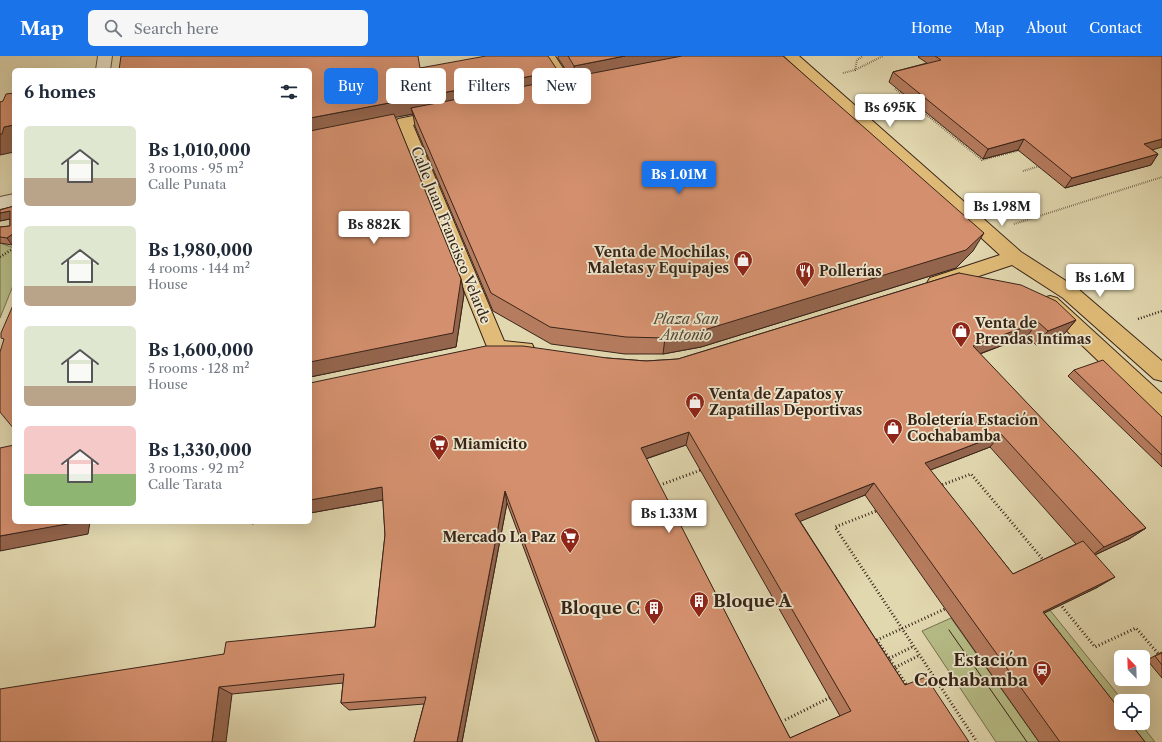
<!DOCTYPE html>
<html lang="en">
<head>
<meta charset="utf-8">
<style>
  :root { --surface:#fff; --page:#f6f6f7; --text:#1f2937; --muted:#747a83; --accent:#1a73e8 }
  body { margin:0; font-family:"Libre Caslon Text",serif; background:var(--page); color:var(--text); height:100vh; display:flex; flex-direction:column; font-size:15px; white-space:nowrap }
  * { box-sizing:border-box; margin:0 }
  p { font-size:13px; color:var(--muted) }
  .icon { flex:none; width:22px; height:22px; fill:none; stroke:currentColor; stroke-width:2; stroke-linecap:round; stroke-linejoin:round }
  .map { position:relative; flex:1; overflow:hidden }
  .panel { position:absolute; left:12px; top:12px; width:300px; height:456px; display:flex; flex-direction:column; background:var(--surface); border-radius:6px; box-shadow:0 4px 16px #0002 }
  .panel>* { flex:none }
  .hud { position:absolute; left:324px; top:12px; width:380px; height:36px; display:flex; gap:8px }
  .needle { width:26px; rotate:337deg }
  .tools { position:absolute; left:1114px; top:594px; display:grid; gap:8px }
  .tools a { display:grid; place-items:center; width:36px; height:36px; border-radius:6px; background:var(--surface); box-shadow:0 4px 16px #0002; font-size:20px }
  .price { position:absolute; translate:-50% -34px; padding:0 9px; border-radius:4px; background:#fff; color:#222; font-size:13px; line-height:26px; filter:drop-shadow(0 1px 2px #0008) }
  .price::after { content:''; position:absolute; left:50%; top:24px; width:12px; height:9px; margin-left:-6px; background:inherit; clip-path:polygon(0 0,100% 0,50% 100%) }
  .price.active { background:var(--accent); color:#fff }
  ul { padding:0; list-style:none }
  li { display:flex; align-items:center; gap:12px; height:100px; padding:0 12px }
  li span { display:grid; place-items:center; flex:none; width:112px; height:80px; border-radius:6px; color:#555 }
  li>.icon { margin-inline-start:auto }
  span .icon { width:48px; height:48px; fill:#fffc; stroke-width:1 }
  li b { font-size:17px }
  h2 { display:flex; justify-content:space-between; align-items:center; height:48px; padding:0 12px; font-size:17px }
  .pill { padding:0 14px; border-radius:6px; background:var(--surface); box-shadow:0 4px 16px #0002; font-size:14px; line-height:36px }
  .pill.active { background:var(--accent); color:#fff }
  header { display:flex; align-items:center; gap:24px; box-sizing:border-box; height:56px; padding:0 20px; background:var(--accent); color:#fff }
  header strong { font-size:19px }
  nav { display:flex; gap:22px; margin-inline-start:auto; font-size:14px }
  .search { width:280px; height:36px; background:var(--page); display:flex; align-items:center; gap:10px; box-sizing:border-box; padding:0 14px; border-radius:6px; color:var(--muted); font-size:15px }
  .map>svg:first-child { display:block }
  .green { fill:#b7be88; stroke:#787150 }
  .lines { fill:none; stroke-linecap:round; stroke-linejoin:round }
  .minor-casing { stroke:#63513f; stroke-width:2 }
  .major-casing { stroke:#392419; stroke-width:2 }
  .path-far2 { stroke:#392419; stroke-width:2; stroke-dasharray:0.5 1.5; stroke-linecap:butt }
  .path-far1 { stroke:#392419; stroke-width:2.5; stroke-dasharray:1 2; stroke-linecap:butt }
  .path { stroke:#392419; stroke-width:3; stroke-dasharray:1 2.5; stroke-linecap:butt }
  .minor { fill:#ece6cc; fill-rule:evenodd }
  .major { fill:#e1bc78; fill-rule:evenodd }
  .tram { stroke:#392419; stroke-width:1 }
  .path-bridge { stroke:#392419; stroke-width:3; stroke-dasharray:1 2.5; stroke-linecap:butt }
  .wall { fill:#b67c5f; stroke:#392419; fill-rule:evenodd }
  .shaded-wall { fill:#94654d; stroke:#392419 }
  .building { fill:#d4906e; stroke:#392419; fill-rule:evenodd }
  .labels { text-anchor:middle; stroke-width:3.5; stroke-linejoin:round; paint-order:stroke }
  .street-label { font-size:14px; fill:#392419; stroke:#ece6cc }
  .poi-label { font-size:14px; font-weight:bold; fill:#392419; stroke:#ece6cc; text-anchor:start }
  .park-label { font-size:14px; font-style:italic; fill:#584a35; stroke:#ece6cc }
  .near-poi-label { font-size:17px; font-weight:bold; fill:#392419; stroke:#ece6cc; text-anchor:end }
</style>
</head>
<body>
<header>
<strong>Map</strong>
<div class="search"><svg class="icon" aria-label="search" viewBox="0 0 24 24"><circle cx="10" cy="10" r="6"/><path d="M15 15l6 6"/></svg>Search here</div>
<nav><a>Home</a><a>Map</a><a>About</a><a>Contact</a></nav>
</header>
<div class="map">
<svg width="1162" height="686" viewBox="0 0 1162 686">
  <rect width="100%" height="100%" fill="#e2d8b0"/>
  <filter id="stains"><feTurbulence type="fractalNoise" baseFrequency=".005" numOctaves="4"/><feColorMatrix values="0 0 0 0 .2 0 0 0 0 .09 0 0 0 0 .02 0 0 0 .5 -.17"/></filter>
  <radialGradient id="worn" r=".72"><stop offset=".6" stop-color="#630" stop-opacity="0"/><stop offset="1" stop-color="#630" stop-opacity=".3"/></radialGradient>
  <g class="green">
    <polygon points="0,187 14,192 14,227 0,262"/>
    <polygon points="1029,528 1123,645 1121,645 1121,667 1140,667 1155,686 1121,686 1006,537"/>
    <polygon points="951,562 1039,686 996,686 922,575"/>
  </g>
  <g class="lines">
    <g class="minor-casing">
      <g id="minor">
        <polygon points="98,0 112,0 110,14 96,14"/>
        <polygon points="14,138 14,150 0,153 0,141"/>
      </g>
    </g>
    <g class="major-casing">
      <g id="major">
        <polygon points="541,0 555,0 577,34 575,37 553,41 548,40 546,37 548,34 561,31"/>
        <polygon points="784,0 799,0 1021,196 1077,232 1162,305 1162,325 1154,323 1063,242 1012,209 937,234 930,232 927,227 930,222 1000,199"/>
        <path d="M443,54L448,56L451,59L448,62L413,69L504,285L532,288L535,294L532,300C520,304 502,302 490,298L396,66L398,63Z"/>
        <polygon points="1050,240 1057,242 1162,338 1162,361 1154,358 1043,252 1040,247 1043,242"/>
      </g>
    </g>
    <g class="path-far2">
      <polyline points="855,14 883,0"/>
      <polyline points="843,17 855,14 857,4 863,0"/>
      <polyline points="895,33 982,104 1021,94"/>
      <polyline points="1023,115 1040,110"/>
      <polyline points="1014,168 1162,121"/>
    </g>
    <g class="path-far1">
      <polyline points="0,201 14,192"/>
      <polyline points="1138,263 1162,255"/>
    </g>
    <g class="path">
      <polyline points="663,428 701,414"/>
      <polyline points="939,430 971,418 1045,506"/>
      <polyline points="879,454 835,471 977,686"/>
      <polyline points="1060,548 1095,591 1136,572 1162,602"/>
      <polyline points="886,604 914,590"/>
      <polyline points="892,613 920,599"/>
      <polyline points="785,664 833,640"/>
    </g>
    <use href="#minor" class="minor"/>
    <use href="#major" class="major"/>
    <polyline class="tram" points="949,574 1027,686"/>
    <polyline class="path-bridge" points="908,631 877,584 947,552"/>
  </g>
  <g class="wall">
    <polygon points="558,0 783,0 973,195 956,212 701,291 663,298 625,298 551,288 493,255 415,70 413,58 395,61 461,223 464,238 456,291 310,321 310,14 420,12 558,15 558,24 571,22 558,2"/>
    <polygon points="919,0 1162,0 1152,94 1158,98 1151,109 1065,132 1018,94 983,103 889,26 893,16 927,7 918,1"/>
    <polygon points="14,150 14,187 12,189 0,187 0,171 10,170 10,163 0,165 0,154"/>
    <path d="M959,217L1076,264L1064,278L1036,289L1027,280L980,298L1146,472L1129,483L1095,499L1098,531L1044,557L1145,686H1039L865,439L800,465L905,629L969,686H596L507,447L462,686H414L424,648L349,654L341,647L343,627L232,638L0,686L224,598L375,571L385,479L383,444L310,457V327L607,302L646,305L678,303ZM686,389L840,660L790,682L646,403ZM990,391L1076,488L1013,518L930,414Z"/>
    <polygon points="1074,314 1162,361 1162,411 1068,320"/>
    <polygon points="1162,596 1162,622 1147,604"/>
  </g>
  <g class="shaded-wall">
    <polygon points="625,0 711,0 575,28 574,10"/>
    <polygon points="558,15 559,30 411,52 413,58 310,78 310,62"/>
    <polygon points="14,69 14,96 0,99 0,78 4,71"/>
    <polygon points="1024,83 1018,94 983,103 988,93"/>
    <polygon points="1162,83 1162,91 1136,99 1144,88"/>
    <polygon points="1158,98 1151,109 1065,132 1072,122"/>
    <polygon points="10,155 14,162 0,165 0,157"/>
    <polygon points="14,177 14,187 12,189 7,182"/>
    <polygon points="984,177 973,195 956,212 701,291 663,298 665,282"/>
    <polygon points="461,223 464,238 456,291 310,321 310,306"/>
    <polygon points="1076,264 1064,278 1036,289 1048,275"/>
    <polygon points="1038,266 1027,280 963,304 973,290"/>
    <polygon points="689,376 686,389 639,405 641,392"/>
    <polygon points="1001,378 990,391 915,420 925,407"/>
    <polygon points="874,427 865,439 789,470 795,458"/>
    <polygon points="382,431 388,443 310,457 310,444"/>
    <polygon points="505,435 507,447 462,686 457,686"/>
    <polygon points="73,466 90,466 88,478 0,495 0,480"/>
    <polygon points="251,466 261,466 252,468"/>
    <polygon points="1146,472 1129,483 1088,502 1104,491"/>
    <polygon points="1115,521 1098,531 1028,565 1043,556"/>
    <polygon points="219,631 232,638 226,686 212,686"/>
  </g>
  <g class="building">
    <polygon points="121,0 418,0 420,12 486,0 548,0 558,15 310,62 310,14 119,14"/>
    <polygon points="568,0 625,0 574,10"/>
    <polygon points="682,0 783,0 984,177 966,194 704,274 665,282 626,281 550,271 491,237 411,52"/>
    <polygon points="935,0 1162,0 1162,83 1144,88 1158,98 1072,122 1024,83 988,93 893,16 941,4"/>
    <polygon points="14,37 14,69 4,71 2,78 0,78 0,46 3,45 6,38"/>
    <polygon points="394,58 461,223 453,277 310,306 310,75"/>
    <polygon points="14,150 14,177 7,182 0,181 0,171 10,170 10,155 0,157 0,154"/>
    <path d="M959,217L1021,229L1056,245L1076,264L1048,275L1038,266L973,290L1146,472L1104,491L1001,378L925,407L1013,518L1083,485L1115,521L1043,556L1121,655V667H1130L1145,686H1060L874,427L795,458L905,629L926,621L969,686H599L505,435L457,686H414L426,641L341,647L344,618L219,631L212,686H0V633L224,598L226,586L375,571L385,479L382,431L310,444V327L486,290H523L607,302L646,305L678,303ZM689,376L851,655L790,682L641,392Z"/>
    <polygon points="14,247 14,373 0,356 0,296 4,283 1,282 1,277"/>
    <polygon points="1103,304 1162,361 1162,399 1074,314"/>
    <polygon points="14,389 14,466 73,466 73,467 0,480 0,392"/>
    <polygon points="1162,597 1162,609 1155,600"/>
  </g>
  <defs>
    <g id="shop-pin" transform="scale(1)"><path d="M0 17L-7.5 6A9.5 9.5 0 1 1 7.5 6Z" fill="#8f2418" stroke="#ece6cc"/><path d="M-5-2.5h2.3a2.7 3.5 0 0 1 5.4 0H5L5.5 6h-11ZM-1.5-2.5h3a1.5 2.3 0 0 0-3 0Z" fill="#fff"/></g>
    <g id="restaurant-pin" transform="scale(1)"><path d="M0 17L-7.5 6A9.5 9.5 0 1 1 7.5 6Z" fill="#8f2418" stroke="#ece6cc"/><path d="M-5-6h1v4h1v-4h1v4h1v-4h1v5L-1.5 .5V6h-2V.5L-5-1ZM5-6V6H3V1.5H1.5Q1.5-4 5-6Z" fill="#fff"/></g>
    <g id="supermarket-pin" transform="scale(1)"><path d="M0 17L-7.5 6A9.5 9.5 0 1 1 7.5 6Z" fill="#8f2418" stroke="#ece6cc"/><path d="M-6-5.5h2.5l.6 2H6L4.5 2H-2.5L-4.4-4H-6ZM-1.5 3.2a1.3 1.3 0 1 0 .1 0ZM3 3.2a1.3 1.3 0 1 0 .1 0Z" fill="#fff"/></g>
    <g id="building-pin" transform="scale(1)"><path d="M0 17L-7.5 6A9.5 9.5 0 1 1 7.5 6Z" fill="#8f2418" stroke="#ece6cc"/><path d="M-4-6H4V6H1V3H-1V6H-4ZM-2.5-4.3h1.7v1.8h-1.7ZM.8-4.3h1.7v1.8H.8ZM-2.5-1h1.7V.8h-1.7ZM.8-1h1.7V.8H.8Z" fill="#fff"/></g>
    <g id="station-pin" transform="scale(1)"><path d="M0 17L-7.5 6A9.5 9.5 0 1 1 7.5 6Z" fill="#8f2418" stroke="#ece6cc"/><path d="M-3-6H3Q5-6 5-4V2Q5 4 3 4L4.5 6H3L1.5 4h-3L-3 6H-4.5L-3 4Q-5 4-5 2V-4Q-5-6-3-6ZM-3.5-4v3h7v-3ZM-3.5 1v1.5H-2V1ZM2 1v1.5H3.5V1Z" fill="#fff"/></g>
  </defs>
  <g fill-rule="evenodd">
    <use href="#shop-pin" x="743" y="204"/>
    <use href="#restaurant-pin" x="805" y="215"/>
    <use href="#shop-pin" x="961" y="275"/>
    <use href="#shop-pin" x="695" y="346"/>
    <use href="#shop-pin" x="893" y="372"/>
    <use href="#supermarket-pin" x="439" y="388"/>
    <use href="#supermarket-pin" x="570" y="481"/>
    <use href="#building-pin" x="699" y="545"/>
    <use href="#building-pin" x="654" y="552"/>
    <use href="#station-pin" x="1042" y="614"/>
  </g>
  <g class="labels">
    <g class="street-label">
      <text transform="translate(451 179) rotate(68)" y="5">Calle Juan Francisco Velarde</text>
    </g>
    <g class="poi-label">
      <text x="729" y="201" text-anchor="end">Venta de Mochilas,<tspan x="729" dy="16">Maletas y Equipajes</tspan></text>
      <text x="819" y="220">Pollerías</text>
      <text x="975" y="272">Venta de<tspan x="975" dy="16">Prendas Intimas</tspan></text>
      <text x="709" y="343">Venta de Zapatos y<tspan x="709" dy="16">Zapatillas Deportivas</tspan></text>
      <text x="907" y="369">Boletería Estación<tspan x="907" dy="16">Cochabamba</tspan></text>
      <text x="453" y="393">Miamicito</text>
      <text x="556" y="486" text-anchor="end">Mercado La Paz</text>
    </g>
    <g class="park-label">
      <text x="686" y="268">Plaza San<tspan x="686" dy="16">Antonio</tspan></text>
    </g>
    <g class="near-poi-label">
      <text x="713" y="551" text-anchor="start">Bloque A</text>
      <text x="640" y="558">Bloque C</text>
      <text x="1028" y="610">Estación<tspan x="1028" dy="20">Cochabamba</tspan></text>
    </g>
  </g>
  <rect width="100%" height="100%" filter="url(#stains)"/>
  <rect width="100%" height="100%" fill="url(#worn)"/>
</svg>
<div class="tools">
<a><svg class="needle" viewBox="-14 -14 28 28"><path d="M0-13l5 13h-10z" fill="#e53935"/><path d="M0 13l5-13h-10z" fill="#747a83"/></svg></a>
<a><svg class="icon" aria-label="locate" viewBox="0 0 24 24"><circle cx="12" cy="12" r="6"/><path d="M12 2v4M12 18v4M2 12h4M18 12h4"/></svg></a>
</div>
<b class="price" style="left:890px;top:72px">Bs 695K</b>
<b class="price active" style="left:679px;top:139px">Bs 1.01M</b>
<b class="price" style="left:1002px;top:171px">Bs 1.98M</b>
<b class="price" style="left:374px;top:189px">Bs 882K</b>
<b class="price" style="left:1100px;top:242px">Bs 1.6M</b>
<b class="price" style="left:669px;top:478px">Bs 1.33M</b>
<div class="hud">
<a class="pill active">Buy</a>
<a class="pill">Rent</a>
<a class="pill">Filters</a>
<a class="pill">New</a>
</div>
<section class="panel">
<h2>6 homes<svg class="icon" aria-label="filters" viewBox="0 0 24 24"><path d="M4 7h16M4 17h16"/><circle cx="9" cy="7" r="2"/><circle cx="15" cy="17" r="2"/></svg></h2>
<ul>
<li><span style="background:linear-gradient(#dfe7d0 65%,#b9a48a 0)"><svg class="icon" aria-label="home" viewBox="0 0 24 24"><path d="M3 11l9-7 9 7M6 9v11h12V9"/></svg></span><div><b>Bs 1,010,000</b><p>3 rooms · 95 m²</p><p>Calle Punata</p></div></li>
<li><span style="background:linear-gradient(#dfe7d0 75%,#b9a48a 0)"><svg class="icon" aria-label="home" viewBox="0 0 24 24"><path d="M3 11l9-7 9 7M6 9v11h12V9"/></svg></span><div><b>Bs 1,980,000</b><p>4 rooms · 144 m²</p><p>House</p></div></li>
<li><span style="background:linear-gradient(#dfe7d0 75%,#b9a48a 0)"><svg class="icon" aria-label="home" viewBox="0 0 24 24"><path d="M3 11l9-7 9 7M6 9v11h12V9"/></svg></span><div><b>Bs 1,600,000</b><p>5 rooms · 128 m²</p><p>House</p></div></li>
<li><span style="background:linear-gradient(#f6c9c9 60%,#8fb573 0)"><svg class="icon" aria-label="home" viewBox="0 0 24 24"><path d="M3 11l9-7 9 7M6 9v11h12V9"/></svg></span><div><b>Bs 1,330,000</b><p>3 rooms · 92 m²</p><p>Calle Tarata</p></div></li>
</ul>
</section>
</div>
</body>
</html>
